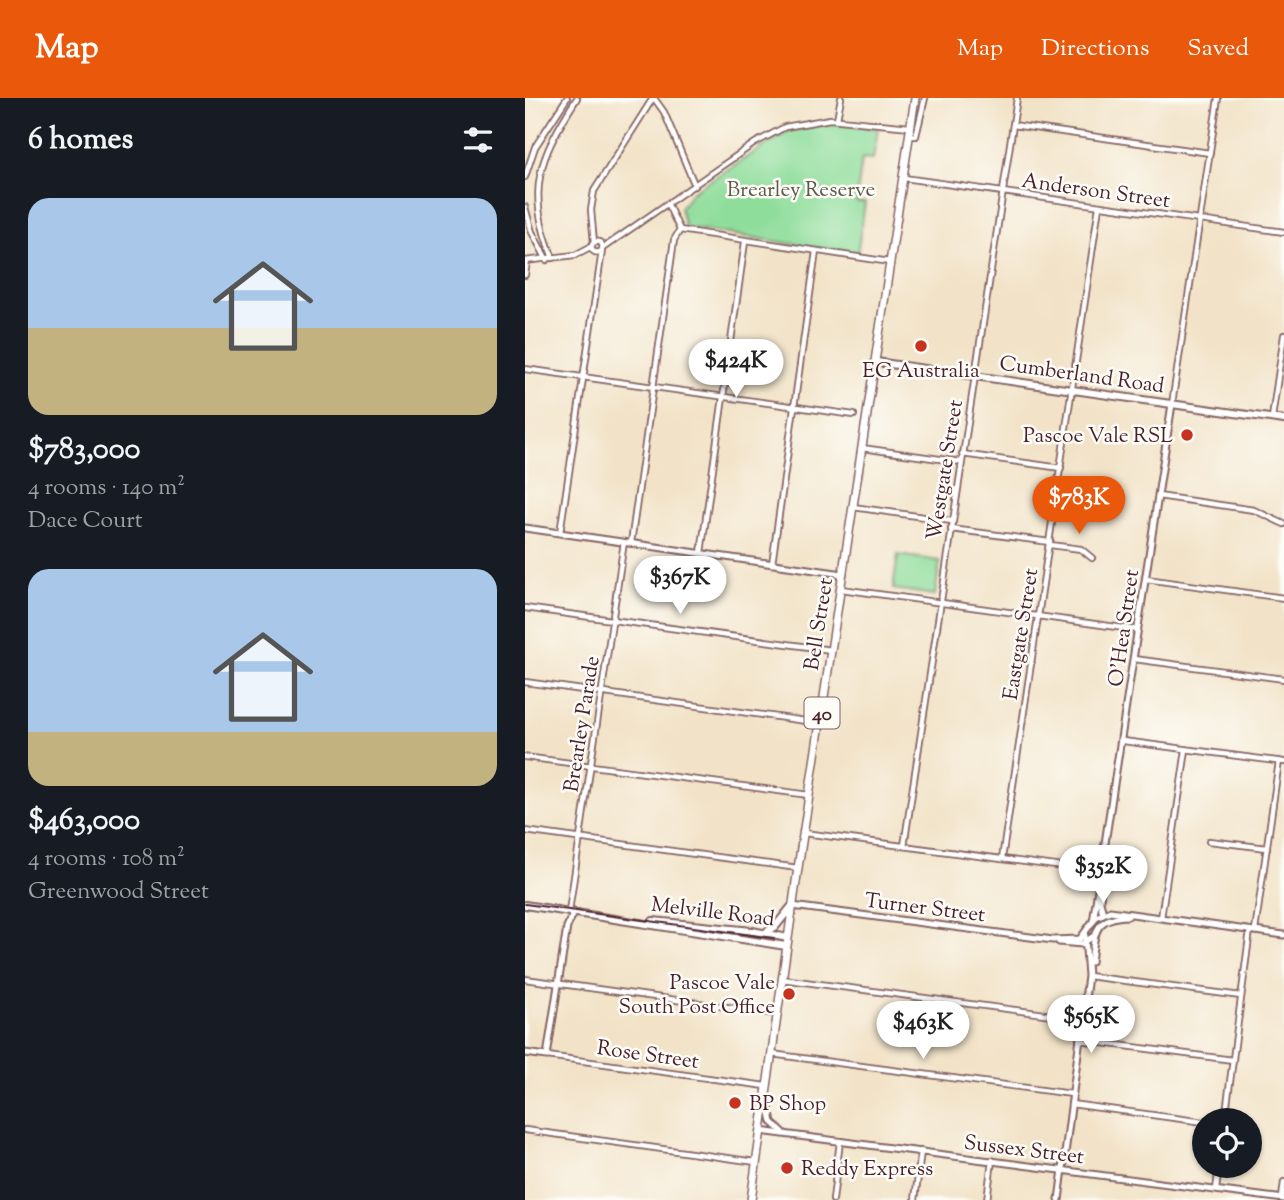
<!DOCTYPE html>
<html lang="en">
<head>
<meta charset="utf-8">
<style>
  :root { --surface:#171b24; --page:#20242c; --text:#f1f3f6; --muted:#9ea1a6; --accent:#ea580c }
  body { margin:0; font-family:"Sorts Mill Goudy",serif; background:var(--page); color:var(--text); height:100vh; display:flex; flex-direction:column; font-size:26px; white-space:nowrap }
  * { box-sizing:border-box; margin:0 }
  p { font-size:23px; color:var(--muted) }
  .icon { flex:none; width:38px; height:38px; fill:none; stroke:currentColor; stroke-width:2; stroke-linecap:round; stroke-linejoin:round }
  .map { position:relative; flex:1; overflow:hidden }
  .sheet { display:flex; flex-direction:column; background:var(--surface); width:525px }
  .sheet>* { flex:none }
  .fabs { position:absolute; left:667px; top:1010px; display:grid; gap:14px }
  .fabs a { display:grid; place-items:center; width:70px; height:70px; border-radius:50%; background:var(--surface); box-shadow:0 2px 5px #0004; font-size:35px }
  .price { position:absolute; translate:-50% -60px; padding:0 16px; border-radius:24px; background:#fff; color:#222; font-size:23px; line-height:46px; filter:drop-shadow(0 2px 4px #0008) }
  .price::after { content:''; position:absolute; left:50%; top:42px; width:21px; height:16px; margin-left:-10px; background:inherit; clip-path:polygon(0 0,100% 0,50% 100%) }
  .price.selected { background:var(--accent); color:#fff }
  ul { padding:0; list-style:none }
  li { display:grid; align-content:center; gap:14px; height:371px; padding:0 28px }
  li span { display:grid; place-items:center; height:217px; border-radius:21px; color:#555 }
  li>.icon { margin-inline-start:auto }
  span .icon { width:126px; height:126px; fill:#fffc; stroke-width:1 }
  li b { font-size:30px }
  h2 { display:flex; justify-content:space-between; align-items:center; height:84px; padding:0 28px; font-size:30px }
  header { display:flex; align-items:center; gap:42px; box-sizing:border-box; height:98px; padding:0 35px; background:var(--accent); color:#fff }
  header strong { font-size:33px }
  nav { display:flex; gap:38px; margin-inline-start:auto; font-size:24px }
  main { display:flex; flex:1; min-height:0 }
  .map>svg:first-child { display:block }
  .green { fill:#8fdd9b; stroke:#6c7e63; stroke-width:2 }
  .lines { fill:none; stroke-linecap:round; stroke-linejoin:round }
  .minor-casing { stroke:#856462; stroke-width:8 }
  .tertiary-casing { stroke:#856462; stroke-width:9 }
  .secondary-casing { stroke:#856462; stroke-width:10 }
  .trunk-casing { stroke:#856462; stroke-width:10 }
  .minor { stroke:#fff; stroke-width:4.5 }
  .tertiary { stroke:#fff; stroke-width:5 }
  .secondary { stroke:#fff; stroke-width:6 }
  .trunk { stroke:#fff; stroke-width:7 }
  .tram { stroke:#4a1f2b; stroke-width:2 }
  .poi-dot { fill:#c8321e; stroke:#fdfcf7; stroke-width:2.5 }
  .labels { text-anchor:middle; stroke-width:5; stroke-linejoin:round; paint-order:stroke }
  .shield { fill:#fdfcf7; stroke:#806168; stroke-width:2 }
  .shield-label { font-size:19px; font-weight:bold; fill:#4a1f2b }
  .park-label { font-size:21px; fill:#5f584d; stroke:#fdfcf7 }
  .street-label { font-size:21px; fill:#4a1f2b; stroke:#fdfcf7 }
  .poi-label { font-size:21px; fill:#4a1f2b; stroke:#fdfcf7; text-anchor:end }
</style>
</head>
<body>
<header>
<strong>Map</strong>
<nav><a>Map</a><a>Directions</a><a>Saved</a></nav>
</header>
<main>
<section class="sheet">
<h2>6 homes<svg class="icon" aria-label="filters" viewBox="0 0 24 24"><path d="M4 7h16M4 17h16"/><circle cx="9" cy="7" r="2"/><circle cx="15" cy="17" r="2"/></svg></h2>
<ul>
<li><span style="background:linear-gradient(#a9c7e8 60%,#c2b280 0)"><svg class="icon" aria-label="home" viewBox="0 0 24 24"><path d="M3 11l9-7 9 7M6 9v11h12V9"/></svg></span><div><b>$783,000</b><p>4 rooms · 140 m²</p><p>Dace Court</p></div></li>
<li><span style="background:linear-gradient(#a9c7e8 75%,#c2b280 0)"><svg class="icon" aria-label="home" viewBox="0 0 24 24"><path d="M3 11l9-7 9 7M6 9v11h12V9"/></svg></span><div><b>$463,000</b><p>4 rooms · 108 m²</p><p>Greenwood Street</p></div></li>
</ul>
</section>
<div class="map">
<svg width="759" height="1102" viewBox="0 0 759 1102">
  <rect width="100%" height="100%" fill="#fdfcf7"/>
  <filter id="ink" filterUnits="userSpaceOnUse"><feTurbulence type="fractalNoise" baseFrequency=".0143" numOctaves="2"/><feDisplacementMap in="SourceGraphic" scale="14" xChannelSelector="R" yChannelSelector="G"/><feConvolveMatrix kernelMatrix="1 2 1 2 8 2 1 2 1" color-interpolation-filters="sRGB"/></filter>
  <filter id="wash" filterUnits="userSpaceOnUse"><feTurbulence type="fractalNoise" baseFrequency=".00686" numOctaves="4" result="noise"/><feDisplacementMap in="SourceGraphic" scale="28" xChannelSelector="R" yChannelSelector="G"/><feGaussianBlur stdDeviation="1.57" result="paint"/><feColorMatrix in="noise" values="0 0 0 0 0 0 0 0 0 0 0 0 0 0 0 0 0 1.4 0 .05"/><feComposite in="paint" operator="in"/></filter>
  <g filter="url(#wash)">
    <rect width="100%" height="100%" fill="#f2e3c8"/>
    <g class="green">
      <polygon points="308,25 353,31 348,61 337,60 331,104 340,105 332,156 160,129 155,110 168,93 264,33"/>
      <polygon points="373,457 415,463 410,497 368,491"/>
    </g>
  </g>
  <g filter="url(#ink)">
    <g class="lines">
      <g class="minor-casing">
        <g id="minor">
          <polyline points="129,0 139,14 170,88"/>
          <polyline points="312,21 316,0"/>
          <polyline points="488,27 685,55"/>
          <polyline points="385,38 391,38 400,0"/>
          <polyline points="0,79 10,49 42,0"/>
          <polyline points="379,80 759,134"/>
          <polyline points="0,109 7,134 22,162"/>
          <polyline points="155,132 365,164"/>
          <circle cx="72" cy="149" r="5.5"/>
          <polyline points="69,145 66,112 69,93 128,0"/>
          <polyline points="78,150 230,45 260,29 305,21 385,29"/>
          <path d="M28,160C0,92 14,60 52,0"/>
          <polyline points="0,163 50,157 67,148"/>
          <polyline points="0,177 2,163"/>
          <polyline points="0,271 329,317"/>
          <polyline points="647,306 693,0"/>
          <polyline points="747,320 759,237"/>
          <polyline points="337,350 436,364"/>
          <polyline points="437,356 536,370"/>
          <polyline points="533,391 575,398"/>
          <polyline points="633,398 729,412 759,426"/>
          <polyline points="328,409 427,423"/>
          <polyline points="426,431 525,444"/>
          <polyline points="35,435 77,153"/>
          <polyline points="106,445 149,142 155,132 143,107"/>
          <polyline points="525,447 556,451 567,460"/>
          <polyline points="176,455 220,144"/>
          <polyline points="247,466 291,153"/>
          <polyline points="621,481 759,500"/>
          <polyline points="316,491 613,532"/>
          <polyline points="0,510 306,552"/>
          <polyline points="609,561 759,581"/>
          <polyline points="0,584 295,625"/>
          <polyline points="598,643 759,664"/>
          <polyline points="0,659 284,697"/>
          <polyline points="0,733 273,770"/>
          <polyline points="279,735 576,774"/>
          <polyline points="684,743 742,750"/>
          <polyline points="379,748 492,0"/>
          <polyline points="477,761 574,108"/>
          <polyline points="44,813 99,444"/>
          <polyline points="636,820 661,652"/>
          <polyline points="730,833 754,663"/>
          <polyline points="563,878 716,898"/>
          <polyline points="0,881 252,916"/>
          <polyline points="257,881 557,921"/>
          <polyline points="554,942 708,962"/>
          <polyline points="246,956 547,996"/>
          <polyline points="22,958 241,988"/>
          <polyline points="546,1006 679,1024"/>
          <polyline points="700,1022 725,832"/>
          <polyline points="0,1032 231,1064"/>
          <polyline points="691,1092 694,1068"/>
          <polyline points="757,1100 759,1084"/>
          <polyline points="308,1102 315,1043"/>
          <polyline points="390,1102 396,1053"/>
          <polyline points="462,1102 467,1062"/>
        </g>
      </g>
      <g class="tertiary-casing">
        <g id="tertiary">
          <polyline points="0,430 318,476"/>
          <polyline points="577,777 575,803 578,816"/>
          <polyline points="267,808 528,842 555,841 571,819 585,813 759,837"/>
          <polyline points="568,824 647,306"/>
          <polyline points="534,844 557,846 570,837"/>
          <path d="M566,864C570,834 569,819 603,818"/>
          <polyline points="0,955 22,958 42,829 49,814"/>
          <polyline points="242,1001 247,1024 258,1034"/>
          <polyline points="235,1033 759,1101"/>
          <polyline points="534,1102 563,878 560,838"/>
        </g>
      </g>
      <g class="secondary-casing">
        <g id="secondary">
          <polyline points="351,264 759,322"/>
          <polyline points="0,807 261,848"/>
          <polyline points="128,823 227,833 263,840"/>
          <polyline points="241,834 250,829 267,808"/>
        </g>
      </g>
      <g class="trunk-casing">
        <polyline id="trunk" points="226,1102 273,770 390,0"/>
      </g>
      <use href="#minor" class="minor"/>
      <use href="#tertiary" class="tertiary"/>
      <use href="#secondary" class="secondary"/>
      <use href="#trunk" class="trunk"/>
      <polyline class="tram" points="0,806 249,840"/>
    </g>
  </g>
  <g class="poi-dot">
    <circle cx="396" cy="248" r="7"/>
    <circle cx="662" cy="337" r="7"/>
    <circle cx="264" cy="896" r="7"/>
    <circle cx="210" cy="1005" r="7"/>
    <circle cx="262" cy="1070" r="7"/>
  </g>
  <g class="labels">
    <rect class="shield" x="279.5" y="599.5" width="35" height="31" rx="5"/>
    <g class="shield-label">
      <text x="297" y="622">40</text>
    </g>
    <g class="park-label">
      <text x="276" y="98">Brearley Reserve</text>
    </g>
    <g class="street-label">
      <text transform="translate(571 92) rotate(8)" y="7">Anderson Street</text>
      <text transform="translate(557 276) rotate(8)" y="7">Cumberland Road</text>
      <text transform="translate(419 372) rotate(-81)" y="7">Westgate Street</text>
      <text transform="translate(293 526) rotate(-81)" y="7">Bell Street</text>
      <text transform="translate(598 530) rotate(-82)" y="7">O'Hea Street</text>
      <text transform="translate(495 536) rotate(-81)" y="7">Eastgate Street</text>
      <text transform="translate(56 626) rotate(-81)" y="7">Brearley Parade</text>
      <text transform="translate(400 809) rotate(7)" y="7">Turner Street</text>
      <text transform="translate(188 813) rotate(7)" y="7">Melville Road</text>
      <text transform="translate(123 956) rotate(8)" y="7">Rose Street</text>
      <text transform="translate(499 1051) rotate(7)" y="7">Sussex Street</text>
    </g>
    <g class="poi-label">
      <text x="396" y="279" text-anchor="middle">EG Australia</text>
      <text x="648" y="344">Pascoe Vale RSL</text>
      <text x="250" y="891">Pascoe Vale<tspan x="250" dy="24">South Post Office</tspan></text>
      <text x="224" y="1012" text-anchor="start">BP Shop</text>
      <text x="276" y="1077" text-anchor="start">Reddy Express</text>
    </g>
  </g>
</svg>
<div class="fabs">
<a><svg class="icon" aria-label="locate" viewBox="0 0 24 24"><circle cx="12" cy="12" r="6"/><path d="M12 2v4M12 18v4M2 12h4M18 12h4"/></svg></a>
</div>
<b class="price" style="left:211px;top:301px">$424K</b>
<b class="price selected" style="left:554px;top:438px">$783K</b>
<b class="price" style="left:155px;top:518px">$367K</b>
<b class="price" style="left:578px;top:807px">$352K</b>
<b class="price" style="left:566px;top:957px">$565K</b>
<b class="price" style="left:398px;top:963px">$463K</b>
</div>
</main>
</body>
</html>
